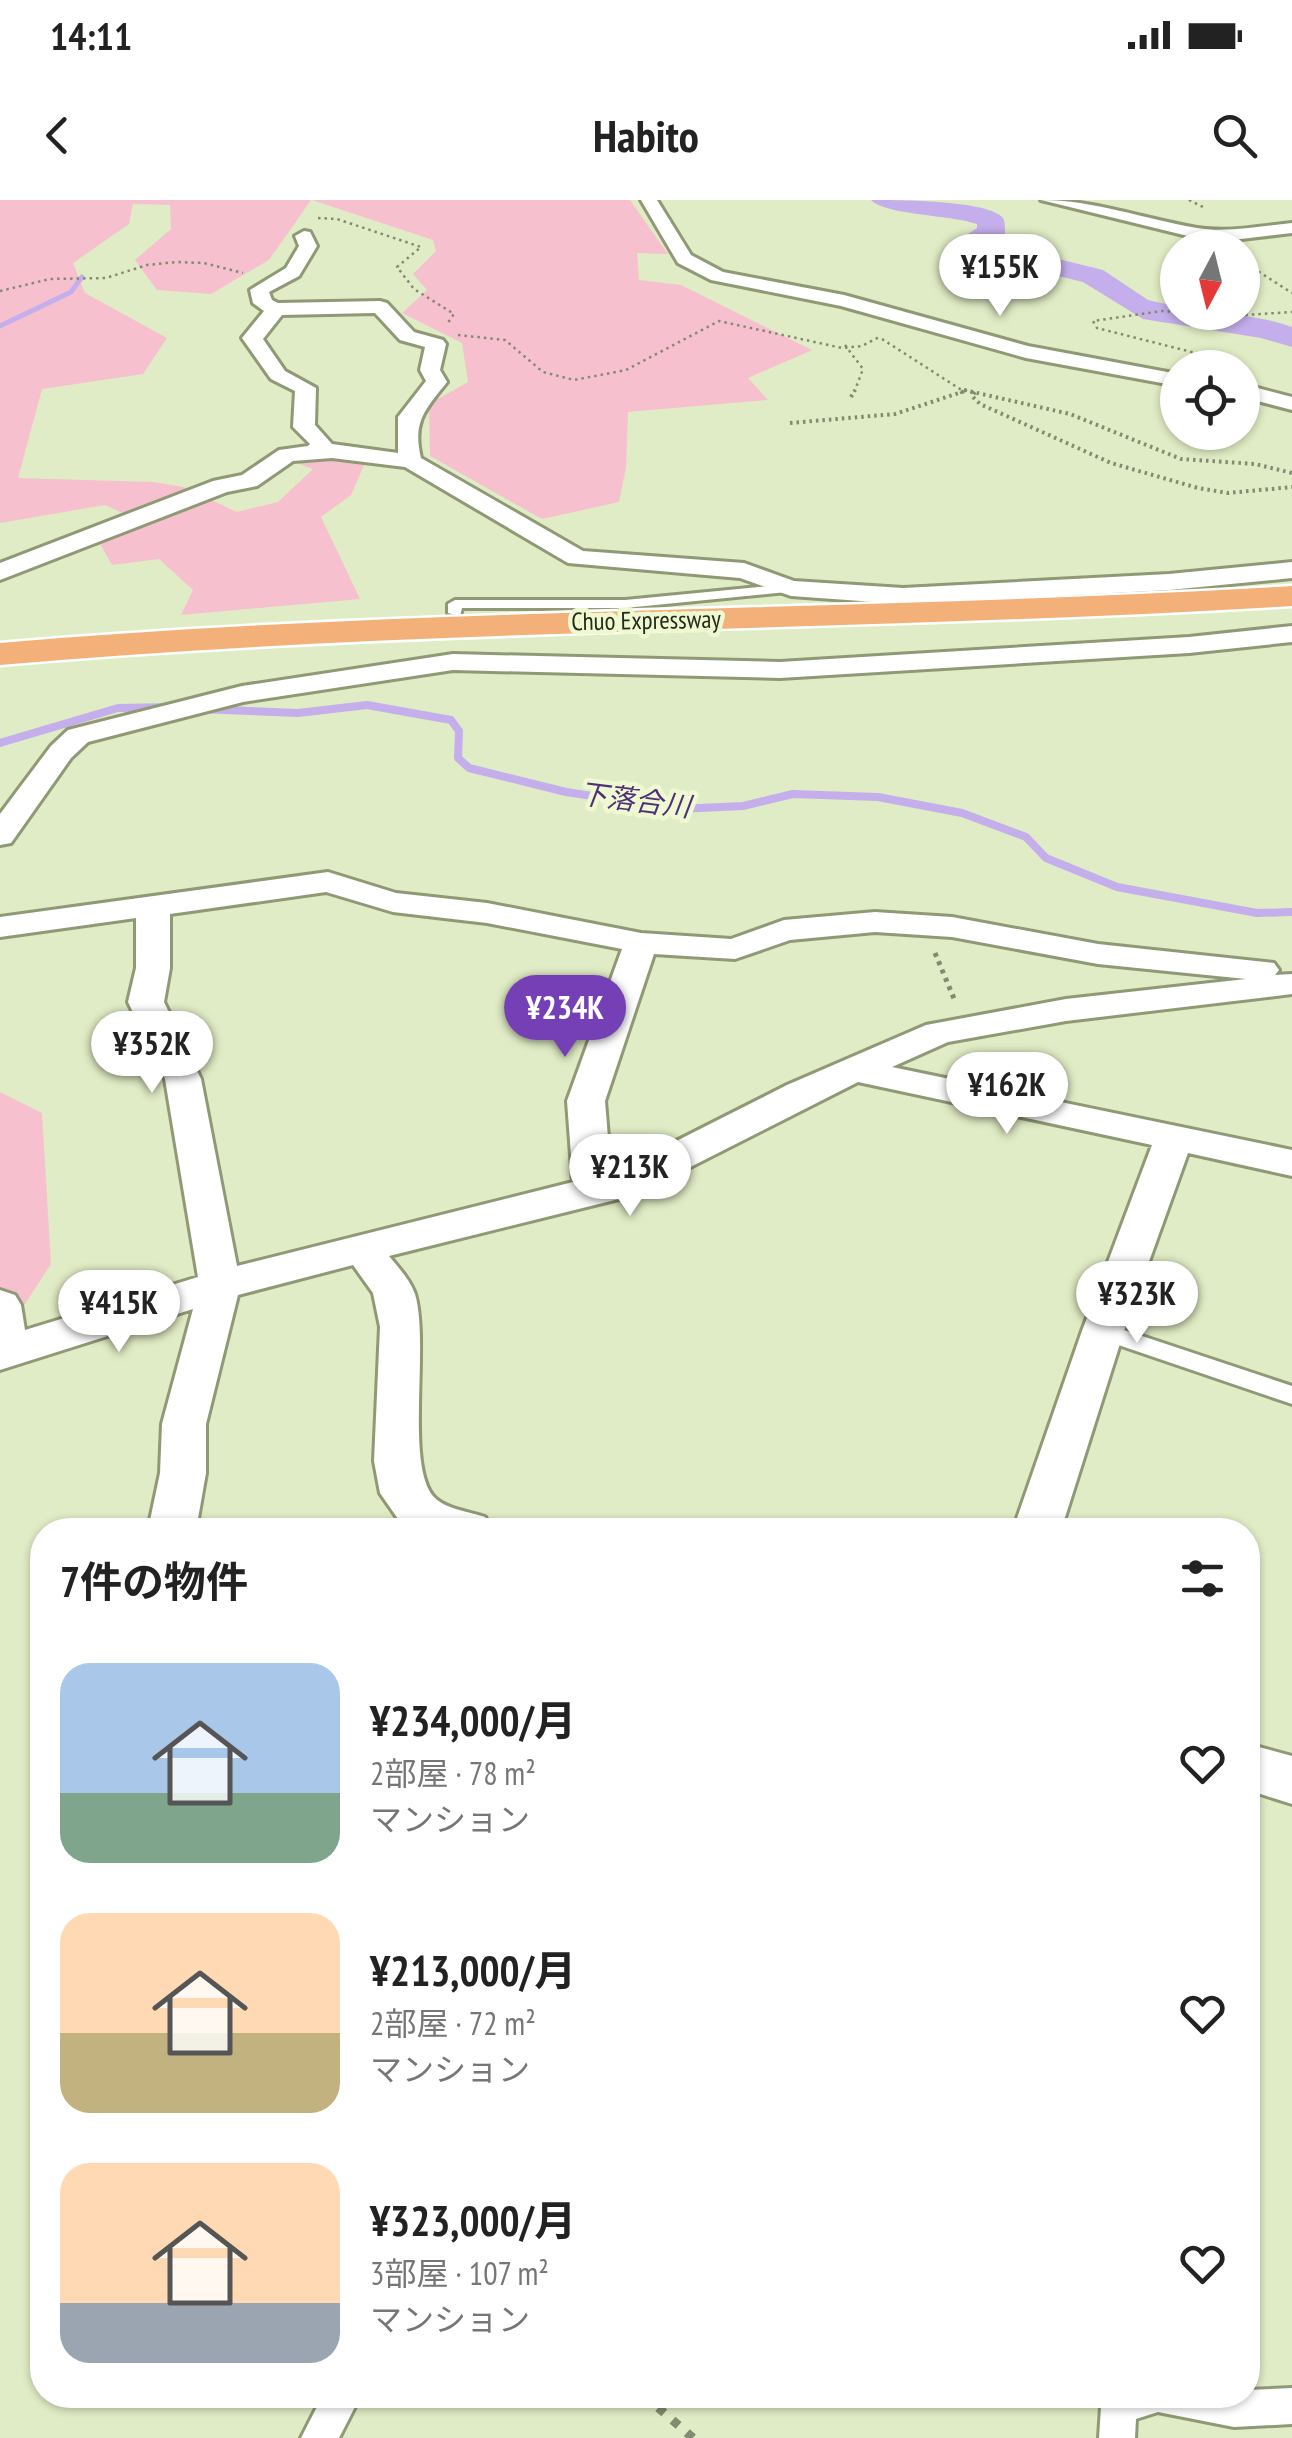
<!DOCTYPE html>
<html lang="ja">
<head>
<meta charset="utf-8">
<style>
  :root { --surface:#fff; --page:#f6f6f6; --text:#222; --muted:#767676; --accent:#7540b6 }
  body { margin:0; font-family:"PT Sans Narrow","Noto Sans JP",sans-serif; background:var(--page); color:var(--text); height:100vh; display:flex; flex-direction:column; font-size:38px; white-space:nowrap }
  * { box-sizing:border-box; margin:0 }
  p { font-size:32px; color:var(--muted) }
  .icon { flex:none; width:55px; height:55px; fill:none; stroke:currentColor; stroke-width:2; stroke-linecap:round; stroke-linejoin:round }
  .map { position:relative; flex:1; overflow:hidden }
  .side { position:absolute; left:30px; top:1318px; width:1230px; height:890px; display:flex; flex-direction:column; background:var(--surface); border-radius:40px; box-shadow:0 2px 8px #0004 }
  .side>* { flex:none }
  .needle { width:65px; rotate:187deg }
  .tools { position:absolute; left:1160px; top:30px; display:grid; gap:20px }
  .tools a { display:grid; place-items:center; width:100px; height:100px; border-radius:50%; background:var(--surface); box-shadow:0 2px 8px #0004; font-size:50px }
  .price { position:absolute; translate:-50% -85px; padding:0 22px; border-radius:35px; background:#fff; color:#222; font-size:32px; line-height:65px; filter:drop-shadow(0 2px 5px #0008) }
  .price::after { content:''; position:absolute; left:50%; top:60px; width:30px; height:22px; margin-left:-15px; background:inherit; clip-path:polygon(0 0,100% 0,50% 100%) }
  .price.current { background:var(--accent); color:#fff }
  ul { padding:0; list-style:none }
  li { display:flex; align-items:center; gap:30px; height:250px; padding:0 30px }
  li span { display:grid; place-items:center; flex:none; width:280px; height:200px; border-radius:30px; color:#555 }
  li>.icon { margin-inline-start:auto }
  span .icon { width:120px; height:120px; fill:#fffc; stroke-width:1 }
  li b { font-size:42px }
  h2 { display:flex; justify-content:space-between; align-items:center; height:120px; padding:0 30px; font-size:42px }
  .status { display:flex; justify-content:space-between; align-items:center; height:70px; padding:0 50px; background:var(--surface); direction:ltr }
  .status svg { height:28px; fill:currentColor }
  header { display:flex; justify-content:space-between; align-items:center; height:130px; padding:0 30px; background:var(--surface); font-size:45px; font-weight:800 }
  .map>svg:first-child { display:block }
  .green { fill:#f7c0ce }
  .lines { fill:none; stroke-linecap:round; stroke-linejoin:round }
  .stream-far1 { stroke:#c4aeeb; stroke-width:5 }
  .stream { stroke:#c4aeeb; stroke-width:8 }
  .river { fill:#c4aeeb; fill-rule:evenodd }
  .service-casing { stroke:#8f9975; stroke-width:6 }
  .minor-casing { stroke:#8f9975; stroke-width:6 }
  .motorway-casing { stroke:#fff; stroke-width:5 }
  .path-far3 { stroke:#828a70; stroke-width:2.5; stroke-dasharray:2.5 4; stroke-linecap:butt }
  .path-far2 { stroke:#828a70; stroke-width:4; stroke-dasharray:2.5 4; stroke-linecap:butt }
  .path-far1 { stroke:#828a70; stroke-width:5; stroke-dasharray:4 5; stroke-linecap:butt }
  .path { stroke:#828a70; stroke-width:9; stroke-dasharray:8 11; stroke-linecap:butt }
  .service { fill:#fff; fill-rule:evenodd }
  .minor { fill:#fff; fill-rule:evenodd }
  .motorway { fill:#f3b078; fill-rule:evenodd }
  .labels { text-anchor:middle; stroke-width:9; stroke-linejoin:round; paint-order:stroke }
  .far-street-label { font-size:25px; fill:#252a1b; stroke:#eef9d2 }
  .far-water-label { font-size:28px; font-style:italic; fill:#4f3078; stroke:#eef9d2 }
</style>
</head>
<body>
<div class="status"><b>14:11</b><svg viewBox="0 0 49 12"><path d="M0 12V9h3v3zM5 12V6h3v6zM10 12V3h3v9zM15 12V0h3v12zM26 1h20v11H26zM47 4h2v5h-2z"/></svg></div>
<header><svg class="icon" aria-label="back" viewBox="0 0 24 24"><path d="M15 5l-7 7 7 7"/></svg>Habito<svg class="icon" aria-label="search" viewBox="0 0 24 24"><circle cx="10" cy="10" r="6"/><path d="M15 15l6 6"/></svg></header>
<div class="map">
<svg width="1292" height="2238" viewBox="0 0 1292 2238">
  <rect width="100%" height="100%" fill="#e0ecc5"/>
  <g class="green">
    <polygon points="0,0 311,0 269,60 211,94 157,90 135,60 171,29 170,5 133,4 129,24 73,63 85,93 167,138 143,174 42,189 18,278 154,282 183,287 237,312 278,302 313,269 296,263 301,257 321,256 364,265 351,295 321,317 360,399 181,415 193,390 159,359 112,365 98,340 144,323 105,305 0,323"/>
    <polygon points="312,0 630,0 668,54 637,53 639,80 681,85 812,150 748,178 768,200 628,212 626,267 619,302 542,319 430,256 429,204 468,182 462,143 402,113 427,90 413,74 436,51 433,40"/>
    <polygon points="0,892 42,913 51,1064 0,1142"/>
  </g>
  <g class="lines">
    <polyline class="stream-far1" points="0,126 71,92 82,77"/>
    <g class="stream">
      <polyline points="199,509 298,513 367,505 451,520 459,531 458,558 469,568 566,592 678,609 743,606 793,594 878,597 962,613 1026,637 1046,658 1117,687 1257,713 1292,712"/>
      <polyline points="0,543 118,508 175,507"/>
    </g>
    <path class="river" d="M871,0C897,0 988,0 1003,18C1005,21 1005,29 1005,33L994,41L997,44L1103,70L1148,100L1178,107V112C1216,112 1255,114 1292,127V147L1261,138L1143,119L1083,82L977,56L962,38L977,28V24C952,15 885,15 871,0Z"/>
    <g class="service-casing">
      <g id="service">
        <polygon points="791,384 796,385 796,391 625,408 462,408 460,416 448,413 448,404 455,400 625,400"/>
        <polygon points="1103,1123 1292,1186 1292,1204 1095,1137 1092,1131"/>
        <polygon points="1292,2188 1292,2224 1234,2227 1158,2212 1136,2219 1135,2238 1099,2238 1101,2207 1106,2195 1248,2195 1248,2190"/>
        <polygon points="323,2195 361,2195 339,2238 301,2238"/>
      </g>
    </g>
    <g class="minor-casing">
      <g id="minor">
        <polygon points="641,0 657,0 691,55 723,72 844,95 1028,146 1178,174 1178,186 1026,158 841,106 711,80 678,63"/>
        <path d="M1041,0C1094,0 1144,19 1197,28C1228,33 1261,26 1292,23V33L1233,40L1200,39Z"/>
        <path d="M304,31L310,32L317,46L299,76L269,92L272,100L278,103L380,101L387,103L414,132L443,140L446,144L440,170L447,182C426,209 412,221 421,258L583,351L744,363L794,381L903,388L1169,374L1292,362V378L1169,390L903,404L791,396L740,378L568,363L405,267L332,258L293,261L257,286L227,292L0,380V363L213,281L242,275L279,250L308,246L310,244L293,227L295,191L271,179L242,138L264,111L253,103L250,90L286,68L299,46L295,36ZM375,113L400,140L425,147L420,170L426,181L398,217V253L332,244L315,225L316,188L285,171L263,139L282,115Z"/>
        <polygon points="1242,184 1292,197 1292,210 1242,197"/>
        <polygon points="1292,426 1292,442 1189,453 780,478 453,470 243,502 88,542 71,558 11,643 0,645 0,614 51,546 68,530 242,486 453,454 780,462 1189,437"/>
        <path d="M328,672L396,693L487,703L641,733L731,739L784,720L875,712L952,717L1098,744L1274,763L1279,770L1275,775L1292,774V794L1066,821L948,842L892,867L1292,950V976L1188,953L1124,1131L1061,1330H1013L1082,1131L1152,945L858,882L635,995L389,1056C399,1068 410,1080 415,1094C430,1144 404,1268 435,1298C446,1309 470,1312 485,1317L492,1330L405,1329L380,1293L374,1261L380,1127L373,1093L353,1065L238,1095L206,1224V1273L196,1330H148L160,1273L162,1224L193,1109L0,1170V1090L15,1095L21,1105L25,1130L198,1077L165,879L128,802L136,768V718L0,737V717ZM326,692L393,712L487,723L622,749L567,901L573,982L237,1066L201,879L164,802L170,768V714ZM875,732L952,737L1098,764L1246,779L1066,799L926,825L787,885L611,974L605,901L654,754L735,759L790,740Z"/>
        <polygon points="1248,1544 1292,1556 1292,1604 1248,1590"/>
      </g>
    </g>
    <g class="motorway-casing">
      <path id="motorway" d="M1292,386V406C861,432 430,427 0,465V443C430,406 861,412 1292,386Z"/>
    </g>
    <g class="path-far3">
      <polyline points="1189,0 1205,8"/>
      <polyline points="318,18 337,19 421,47 397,67 414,89 454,114 447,124"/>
      <polyline points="1242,61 1292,93"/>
      <polyline points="0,91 50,79 106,78 147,65 176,62 204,63 243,73"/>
      <polyline points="458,135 505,140 543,172 574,180 626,170 719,121 842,148 862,146 879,137"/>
      <polyline points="882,139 960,189 975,193"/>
      <polyline points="845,145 863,169 854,193"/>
      <polyline points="1243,165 1097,128 1093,121 1162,111 1229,116 1292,112"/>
      <polyline points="960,193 965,191"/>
    </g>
    <g class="path-far2">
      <polyline points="964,190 1070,214 1181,259 1255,264 1292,273"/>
      <polyline points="975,192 972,196 980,204 1111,263 1198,288 1228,293 1292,287"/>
      <polyline points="851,197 855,190"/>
      <polyline points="790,223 895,214 965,191"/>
    </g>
    <polyline class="path-far1" points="935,753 955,801"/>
    <polyline class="path" points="644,2195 693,2238"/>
    <use href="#service" class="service"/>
    <use href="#minor" class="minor"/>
    <use href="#motorway" class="motorway"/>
  </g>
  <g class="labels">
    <g class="far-street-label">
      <text transform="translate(646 420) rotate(-1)" y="9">Chuo Expressway</text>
    </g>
    <g class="far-water-label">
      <text transform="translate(635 600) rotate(7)" y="10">下落合川</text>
    </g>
  </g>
</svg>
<div class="tools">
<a><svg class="needle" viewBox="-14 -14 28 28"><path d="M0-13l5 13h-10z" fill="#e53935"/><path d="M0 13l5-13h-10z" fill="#767676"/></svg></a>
<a><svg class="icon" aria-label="locate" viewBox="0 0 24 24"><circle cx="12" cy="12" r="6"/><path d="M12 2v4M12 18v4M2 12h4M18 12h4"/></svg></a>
</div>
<b class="price" style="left:1000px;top:119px">¥155K</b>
<b class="price current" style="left:565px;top:860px">¥234K</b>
<b class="price" style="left:152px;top:896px">¥352K</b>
<b class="price" style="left:1007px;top:937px">¥162K</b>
<b class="price" style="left:630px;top:1019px">¥213K</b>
<b class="price" style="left:1137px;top:1146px">¥323K</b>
<b class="price" style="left:119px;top:1155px">¥415K</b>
<section class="side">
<h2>7件の物件<svg class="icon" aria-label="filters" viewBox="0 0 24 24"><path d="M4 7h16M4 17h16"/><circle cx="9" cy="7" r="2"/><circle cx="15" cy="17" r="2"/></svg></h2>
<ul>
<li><span style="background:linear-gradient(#a9c7e8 65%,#7fa58c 0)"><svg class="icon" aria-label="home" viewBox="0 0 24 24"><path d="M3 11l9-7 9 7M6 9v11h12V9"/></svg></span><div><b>¥234,000/月</b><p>2部屋 · 78 m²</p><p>マンション</p></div><svg class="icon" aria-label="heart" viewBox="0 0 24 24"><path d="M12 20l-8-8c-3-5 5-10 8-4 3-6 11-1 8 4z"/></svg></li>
<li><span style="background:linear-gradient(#ffd9b3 60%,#c2b280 0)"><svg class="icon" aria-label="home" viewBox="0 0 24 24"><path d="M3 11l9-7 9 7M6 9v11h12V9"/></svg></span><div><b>¥213,000/月</b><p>2部屋 · 72 m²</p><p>マンション</p></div><svg class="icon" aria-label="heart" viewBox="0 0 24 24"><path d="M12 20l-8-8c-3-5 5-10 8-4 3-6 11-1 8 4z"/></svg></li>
<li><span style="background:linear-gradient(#ffd9b3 70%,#9aa5b1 0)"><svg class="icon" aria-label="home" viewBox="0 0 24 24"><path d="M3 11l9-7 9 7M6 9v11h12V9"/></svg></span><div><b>¥323,000/月</b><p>3部屋 · 107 m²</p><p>マンション</p></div><svg class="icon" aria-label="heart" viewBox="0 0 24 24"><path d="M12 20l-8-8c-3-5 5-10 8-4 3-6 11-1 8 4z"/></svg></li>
</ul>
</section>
</div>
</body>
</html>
